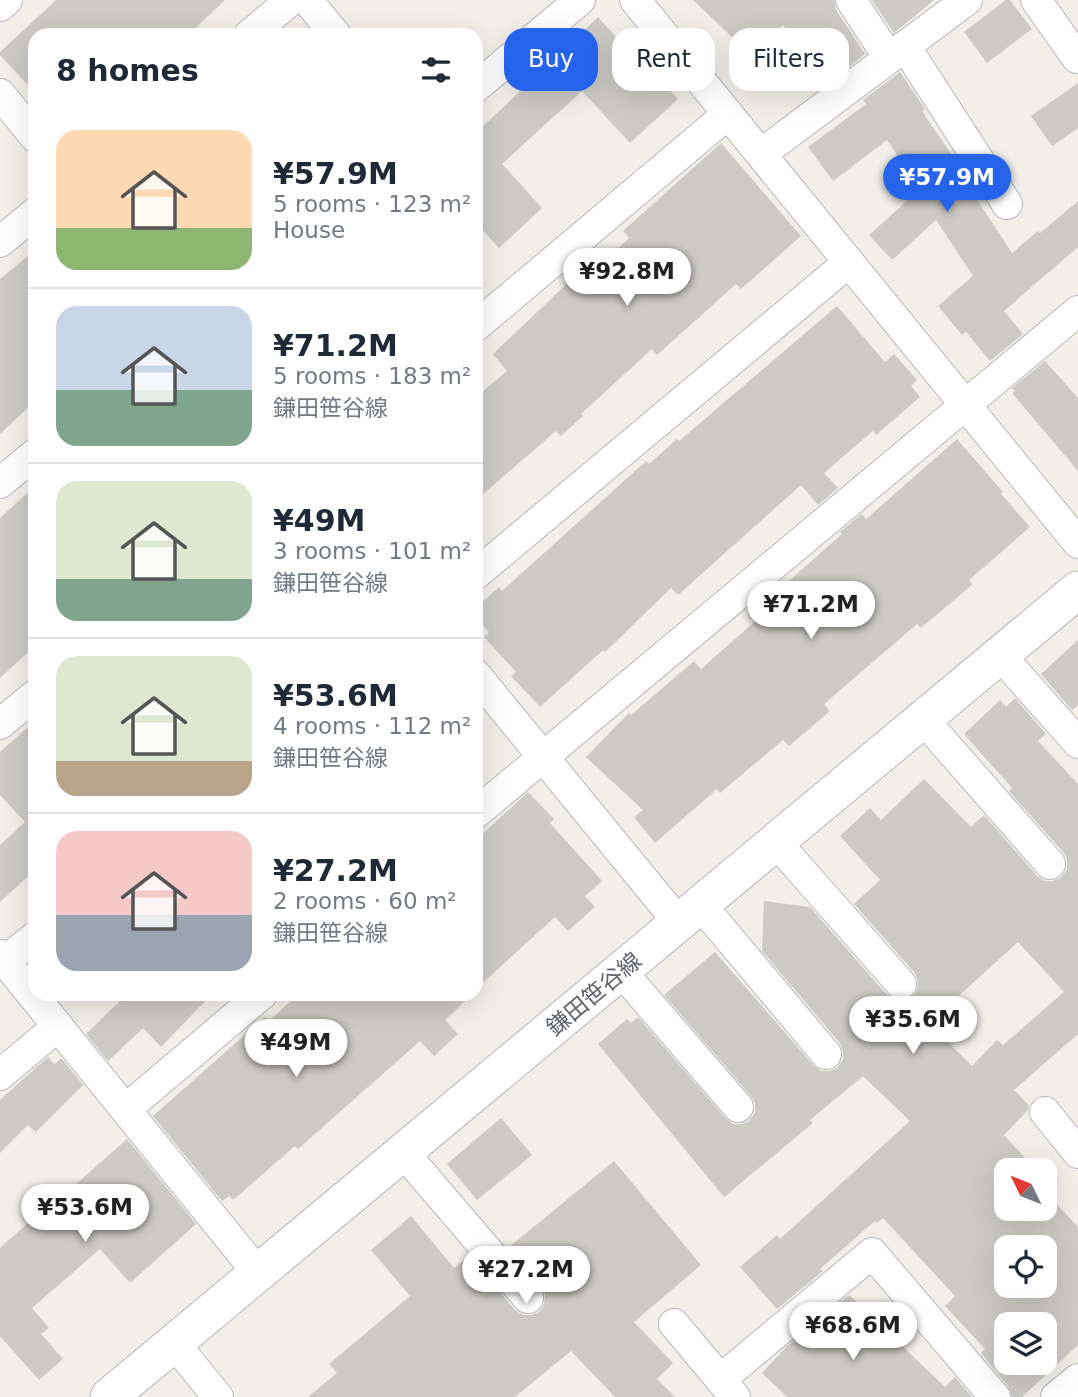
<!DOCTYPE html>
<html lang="en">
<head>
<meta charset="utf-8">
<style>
  :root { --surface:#fff; --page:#f6f6f7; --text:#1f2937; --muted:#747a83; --line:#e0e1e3; --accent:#2563eb }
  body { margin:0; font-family:"DejaVu Sans","Noto Sans JP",sans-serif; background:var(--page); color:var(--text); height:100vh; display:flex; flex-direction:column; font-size:26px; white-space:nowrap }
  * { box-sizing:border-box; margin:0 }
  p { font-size:23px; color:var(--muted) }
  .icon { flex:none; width:38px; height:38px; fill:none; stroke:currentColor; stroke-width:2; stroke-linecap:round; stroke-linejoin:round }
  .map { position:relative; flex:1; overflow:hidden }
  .side { position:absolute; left:28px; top:28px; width:455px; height:973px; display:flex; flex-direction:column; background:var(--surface); border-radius:21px; box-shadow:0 7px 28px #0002 }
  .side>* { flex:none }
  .top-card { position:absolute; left:504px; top:28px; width:469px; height:63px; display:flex; gap:14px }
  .needle { width:46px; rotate:313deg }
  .fabs { position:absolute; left:994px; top:1158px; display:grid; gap:14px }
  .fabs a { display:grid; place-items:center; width:63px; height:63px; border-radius:14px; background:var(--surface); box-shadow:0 7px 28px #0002; font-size:35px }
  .price { position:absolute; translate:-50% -60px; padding:0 16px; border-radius:24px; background:#fff; color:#222; font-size:23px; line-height:46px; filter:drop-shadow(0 2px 4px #0008) }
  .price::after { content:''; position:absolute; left:50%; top:42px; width:21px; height:16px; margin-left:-10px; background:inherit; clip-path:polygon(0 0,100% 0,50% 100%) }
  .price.current { background:var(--accent); color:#fff }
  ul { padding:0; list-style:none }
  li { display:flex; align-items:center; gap:21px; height:175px; padding:0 28px }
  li+li { border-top:2px solid var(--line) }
  li span { display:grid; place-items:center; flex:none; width:196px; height:140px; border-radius:21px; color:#555 }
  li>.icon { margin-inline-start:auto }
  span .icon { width:84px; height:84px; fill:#fffc; stroke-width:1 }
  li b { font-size:30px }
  h2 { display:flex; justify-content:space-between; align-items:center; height:84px; padding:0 28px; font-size:30px }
  .tag { padding:0 24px; border-radius:21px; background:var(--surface); box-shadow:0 7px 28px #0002; font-size:24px; line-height:63px }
  .tag.current { background:var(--accent); color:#fff }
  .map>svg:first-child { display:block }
  .building { fill:#cccac5; fill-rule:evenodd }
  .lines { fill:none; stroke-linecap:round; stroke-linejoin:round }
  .minor-casing { stroke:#b5b8bc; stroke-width:32 }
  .tertiary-casing { stroke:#b5b8bc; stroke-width:39 }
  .minor { stroke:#fff; stroke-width:30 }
  .tertiary { stroke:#fff; stroke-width:37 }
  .labels { text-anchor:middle; stroke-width:6; stroke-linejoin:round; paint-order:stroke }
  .street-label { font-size:23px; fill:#5f6368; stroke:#fff }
</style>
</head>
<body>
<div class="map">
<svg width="1078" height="1397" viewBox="0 0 1078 1397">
  <rect width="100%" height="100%" fill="#f1efe8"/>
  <g class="building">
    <polygon points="56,0 225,0 188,35 35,35 35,93 0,55 0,52"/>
    <polygon points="693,0 834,0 836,10 865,54 842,72 815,37 803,48 783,25 749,53"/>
    <polygon points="872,0 934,0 894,33"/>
    <polygon points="1006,0 1010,0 1032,29 987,63 964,32"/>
    <polygon points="598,17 647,71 650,68 678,99 630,143 582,91 502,164 542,208 499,248 476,223 476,133"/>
    <polygon points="900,72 925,109 922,111 956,161 953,163 1012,253 1038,231 1040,233 1078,201 1078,247 1004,311 1023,334 990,361 966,332 962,335 938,306 973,276 936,220 892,260 869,235 920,189 887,140 833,181 808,147 866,104 863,100"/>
    <polygon points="1078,83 1078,128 1052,146 1031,116"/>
    <polygon points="721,143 801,236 741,289 736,284 657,355 652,349 581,414 583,416 561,436 556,431 476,500 476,397 507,371 493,354 577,274 583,281 629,238 623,231"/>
    <polygon points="35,250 35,401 0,434 0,279"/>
    <polygon points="837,306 885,362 894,354 917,380 911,386 920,397 876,435 873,431 824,473 838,488 818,505 801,485 678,595 671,588 605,652 603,650 540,707 511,676 516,672 484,637 489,632 476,617 476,608 499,587 502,591 646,461 649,464 677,439 679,441"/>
    <polygon points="1045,361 1078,398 1078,471 1012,393 1015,391 1012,388"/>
    <polygon points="957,439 1003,492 1001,494 1030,527 969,580 973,584 921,628 917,624 824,704 830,711 789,746 783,740 720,793 717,789 655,843 634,817 643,810 586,757 629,713 631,715 694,661 701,669 785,595 780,589 842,534 840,532 862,514 866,519"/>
    <polygon points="35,486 35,646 0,678 0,518"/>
    <polygon points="1078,640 1078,705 1072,710 1041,674"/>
    <path d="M1015,698L1046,734L1038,741L1078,784V1034L1014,1090L1029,1105L1028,1110L1004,1135L1036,1170L1006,1171V1209H1045V1191L1078,1227V1345L1022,1397H1012L1008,1386L981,1353L985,1349L945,1306L955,1296L883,1218L877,1223L875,1221L820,1269L823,1271L777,1309L740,1267L777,1235L780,1239L910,1121L863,1076L810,1120L813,1123L724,1197L598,1044L627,1019L631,1023L638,1017L725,1118L733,1124H742L749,1121L755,1112V1103L751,1096L664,995L715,952L813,1065L821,1071H830L837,1068L843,1059V1052L840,1043L762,951L764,901L810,907L888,996L895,1000L904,1001L912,998L917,990L918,981L915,973L854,904L880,880L840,836L870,808L881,820L924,779L971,827L984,815L1037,876L1045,881H1053L1061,878L1067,869V860L1064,853L1009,791L1012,788L964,734L1000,700L1006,707ZM1018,942L1064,992L1003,1045L997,1040L972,1066L929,1023ZM1006,1248H1045V1286H1006ZM1006,1325H1045V1363H1006Z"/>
    <polygon points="35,721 35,870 0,902 0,845 25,822 0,795 0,752"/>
    <polygon points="528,792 554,819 550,823 602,881 585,896 595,907 568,931 555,917 476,989 476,840"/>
    <polygon points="127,994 212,994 161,1047 143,1028 108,1061 86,1034"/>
    <polygon points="298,994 473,994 445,1020 458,1034 434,1056 420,1041 298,1149 295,1146 233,1200 229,1196 222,1201 153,1116 265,1017 269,1021"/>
    <polygon points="48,1057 55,1064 61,1058 83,1085 36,1132 28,1125 0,1153 0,1100"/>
    <polygon points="501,1118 532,1155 477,1200 447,1164"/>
    <polygon points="127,1139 196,1224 130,1283 100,1249 32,1308 49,1328 41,1334 63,1359 39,1380 0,1336 0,1248 56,1198 58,1200"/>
    <polygon points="614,1161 701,1265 634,1322 673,1363 657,1379 675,1397 615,1397 571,1351 515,1397 308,1397 337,1373 329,1364 410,1296 371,1250 411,1216 454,1268 463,1261 475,1275 481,1270 515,1310 523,1315 532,1315 540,1311 544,1304 545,1294 541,1287 508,1248"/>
    <polygon points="849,1295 945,1387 955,1377 972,1397 787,1397 762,1373 785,1348"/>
  </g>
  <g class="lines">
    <g class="minor-casing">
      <g id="minor">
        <polyline points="307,0 336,35"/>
        <polyline points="635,0 1078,543"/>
        <polyline points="851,0 889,58"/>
        <polyline points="1036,0 1077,58"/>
        <polyline points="0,6 7,0"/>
        <polyline points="249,35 291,0"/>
        <polyline points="905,46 1007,204"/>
        <polyline points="476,87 580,0"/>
        <polyline points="0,94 35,137"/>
        <polyline points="761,154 967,0"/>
        <polyline points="0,242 35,213"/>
        <polyline points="476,326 728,114"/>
        <polyline points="0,483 35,454"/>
        <polyline points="476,574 849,262"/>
        <polyline points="1000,655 1078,743"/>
        <polyline points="476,675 679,923"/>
        <polyline points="923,719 1050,864"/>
        <polyline points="0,724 35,695"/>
        <polyline points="476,813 1078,311"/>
        <polyline points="776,842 901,984"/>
        <polyline points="701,905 826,1054"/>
        <polyline points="0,955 258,1273"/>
        <polyline points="5,961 35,937"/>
        <polyline points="621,971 738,1107"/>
        <polyline points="0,1075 58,1026"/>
        <polyline points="126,1109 262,994"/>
        <polyline points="1045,1112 1078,1153"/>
        <polyline points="403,1152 528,1298"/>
        <polyline points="674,1324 735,1397"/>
        <polyline points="174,1343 218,1397"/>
        <polyline points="721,1379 872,1253 995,1397"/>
        <polyline points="1056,1397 1078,1379"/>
      </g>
    </g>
    <g class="tertiary-casing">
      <polyline id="tertiary" points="109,1397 1078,590"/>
    </g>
    <use href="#minor" class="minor"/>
    <use href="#tertiary" class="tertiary"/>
  </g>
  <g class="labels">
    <g class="street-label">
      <text transform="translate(594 994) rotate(-40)" y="8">鎌田笹谷線</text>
    </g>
  </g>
</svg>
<div class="fabs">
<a><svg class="needle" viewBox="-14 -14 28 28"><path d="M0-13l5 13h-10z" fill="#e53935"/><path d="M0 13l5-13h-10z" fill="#747a83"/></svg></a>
<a><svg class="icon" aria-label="locate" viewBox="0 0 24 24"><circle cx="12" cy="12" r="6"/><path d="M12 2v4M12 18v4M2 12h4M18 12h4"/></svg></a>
<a><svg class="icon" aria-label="layers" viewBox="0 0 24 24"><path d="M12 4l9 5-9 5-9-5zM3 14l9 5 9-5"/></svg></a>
</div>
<b class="price current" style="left:947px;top:214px">¥57.9M</b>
<b class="price" style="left:627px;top:308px">¥92.8M</b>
<b class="price" style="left:811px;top:641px">¥71.2M</b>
<b class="price" style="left:913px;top:1056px">¥35.6M</b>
<b class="price" style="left:296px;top:1079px">¥49M</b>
<b class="price" style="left:85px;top:1244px">¥53.6M</b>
<b class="price" style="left:526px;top:1306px">¥27.2M</b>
<b class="price" style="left:853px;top:1362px">¥68.6M</b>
<div class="top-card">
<a class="tag current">Buy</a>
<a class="tag">Rent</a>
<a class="tag">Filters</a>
</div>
<section class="side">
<h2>8 homes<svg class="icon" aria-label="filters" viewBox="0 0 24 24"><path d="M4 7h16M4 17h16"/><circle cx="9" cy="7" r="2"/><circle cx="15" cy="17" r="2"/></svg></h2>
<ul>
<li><span style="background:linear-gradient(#ffd9b3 70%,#8fb573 0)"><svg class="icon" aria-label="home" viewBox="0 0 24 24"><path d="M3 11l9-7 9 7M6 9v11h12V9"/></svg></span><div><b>¥57.9M</b><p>5 rooms · 123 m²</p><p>House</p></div></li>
<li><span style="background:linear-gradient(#c9d6e8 60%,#7fa58c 0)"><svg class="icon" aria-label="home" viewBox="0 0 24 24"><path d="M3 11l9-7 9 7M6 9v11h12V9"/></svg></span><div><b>¥71.2M</b><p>5 rooms · 183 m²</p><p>鎌田笹谷線</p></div></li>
<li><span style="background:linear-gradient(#dfe7d0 70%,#7fa58c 0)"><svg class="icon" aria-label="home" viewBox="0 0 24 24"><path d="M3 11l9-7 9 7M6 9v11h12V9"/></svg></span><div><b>¥49M</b><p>3 rooms · 101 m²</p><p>鎌田笹谷線</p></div></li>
<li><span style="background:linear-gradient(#dfe7d0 75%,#b9a48a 0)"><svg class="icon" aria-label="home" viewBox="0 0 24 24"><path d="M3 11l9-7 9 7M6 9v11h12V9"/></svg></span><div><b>¥53.6M</b><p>4 rooms · 112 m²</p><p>鎌田笹谷線</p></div></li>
<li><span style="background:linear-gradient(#f6c9c9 60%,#9aa5b1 0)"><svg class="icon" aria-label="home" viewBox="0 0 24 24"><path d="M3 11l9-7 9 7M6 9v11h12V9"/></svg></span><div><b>¥27.2M</b><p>2 rooms · 60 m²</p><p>鎌田笹谷線</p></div></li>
</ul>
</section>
</div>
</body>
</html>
